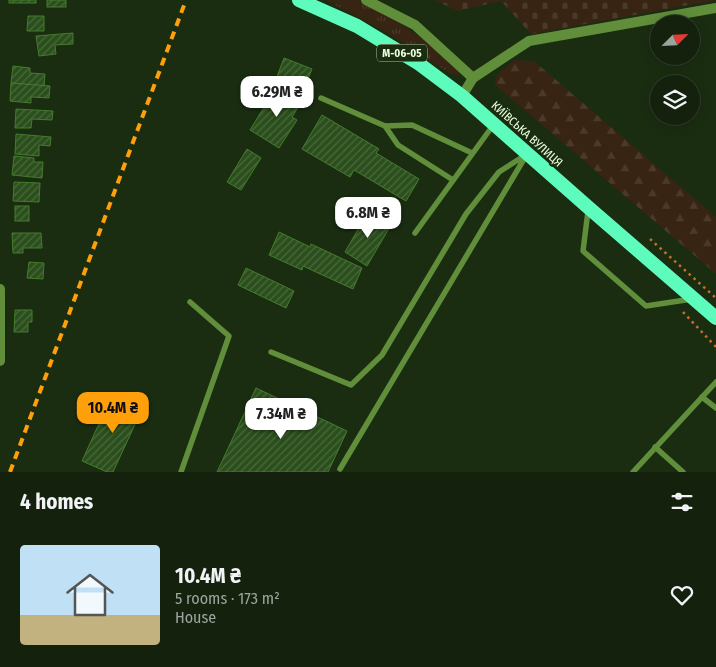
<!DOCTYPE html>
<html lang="en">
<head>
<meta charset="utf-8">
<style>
  :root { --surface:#14220d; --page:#1d2a16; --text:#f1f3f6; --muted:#9da49d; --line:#333f2e; --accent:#ff9f09 }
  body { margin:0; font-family:"Fira Sans Condensed",sans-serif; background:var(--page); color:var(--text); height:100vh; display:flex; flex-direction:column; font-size:19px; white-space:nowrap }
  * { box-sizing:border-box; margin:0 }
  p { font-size:16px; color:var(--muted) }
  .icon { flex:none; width:28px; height:28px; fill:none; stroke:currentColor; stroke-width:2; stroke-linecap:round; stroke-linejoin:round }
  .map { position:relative; height:472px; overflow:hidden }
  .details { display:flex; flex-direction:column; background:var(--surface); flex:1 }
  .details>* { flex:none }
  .needle { width:32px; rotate:66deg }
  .controls { position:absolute; left:650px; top:15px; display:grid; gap:10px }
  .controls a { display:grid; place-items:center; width:50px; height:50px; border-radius:50%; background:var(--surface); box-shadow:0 2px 12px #0003,0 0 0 1px var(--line); font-size:25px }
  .price { position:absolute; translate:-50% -42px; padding:0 11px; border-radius:10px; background:#fff; color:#222; font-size:16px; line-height:32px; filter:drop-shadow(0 1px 2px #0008) }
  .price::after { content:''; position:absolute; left:50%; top:30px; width:15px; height:11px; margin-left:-8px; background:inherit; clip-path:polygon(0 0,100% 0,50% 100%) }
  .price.selected { background:var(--accent); color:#111 }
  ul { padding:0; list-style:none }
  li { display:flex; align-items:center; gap:15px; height:125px; padding:0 20px }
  li span { display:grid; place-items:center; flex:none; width:140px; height:100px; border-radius:5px; color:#555 }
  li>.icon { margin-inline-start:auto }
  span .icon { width:60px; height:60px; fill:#fffc; stroke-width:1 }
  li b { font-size:21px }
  h2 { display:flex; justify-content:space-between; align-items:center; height:60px; padding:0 20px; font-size:21px }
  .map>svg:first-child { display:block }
  .grass { fill:url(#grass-tufts) }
  .forest { fill:url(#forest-firs) }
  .cemetery { fill:url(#cemetery-stones) }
  .building { fill:url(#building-hatch); stroke:#447c2d }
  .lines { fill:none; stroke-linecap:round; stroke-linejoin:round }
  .path { stroke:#c4702c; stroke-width:2.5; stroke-dasharray:2.5 4; stroke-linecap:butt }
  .service { stroke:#608e3a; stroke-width:5.5 }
  .minor { stroke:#608e3a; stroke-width:10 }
  .trunk { stroke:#5efcbc; stroke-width:14 }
  .rail { stroke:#ff9f09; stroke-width:4; stroke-dasharray:8 6; stroke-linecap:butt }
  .labels { text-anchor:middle; stroke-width:5; stroke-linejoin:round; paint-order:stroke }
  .shield { fill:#1a2d11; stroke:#acc0a0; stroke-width:1 }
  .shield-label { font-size:11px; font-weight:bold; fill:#eaffdd }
  .street-label { font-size:12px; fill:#eaffdd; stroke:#1a2d11 }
</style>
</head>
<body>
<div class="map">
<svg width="716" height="472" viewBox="0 0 716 472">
  <defs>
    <pattern id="grass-tufts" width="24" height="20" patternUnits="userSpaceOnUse" patternTransform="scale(1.25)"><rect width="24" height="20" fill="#382413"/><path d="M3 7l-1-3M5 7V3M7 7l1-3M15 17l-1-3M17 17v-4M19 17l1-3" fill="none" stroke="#4b3a2a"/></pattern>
    <pattern id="forest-firs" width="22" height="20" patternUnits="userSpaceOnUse" patternTransform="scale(1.25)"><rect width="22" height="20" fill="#382413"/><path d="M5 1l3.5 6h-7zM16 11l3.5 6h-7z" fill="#4b3a2a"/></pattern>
    <pattern id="cemetery-stones" width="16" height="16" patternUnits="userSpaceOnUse" patternTransform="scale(1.25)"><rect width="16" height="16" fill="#382413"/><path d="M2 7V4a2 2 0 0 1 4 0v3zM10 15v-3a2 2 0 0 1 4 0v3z" fill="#4b3a2a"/></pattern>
    <pattern id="building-hatch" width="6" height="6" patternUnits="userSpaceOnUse" patternTransform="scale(1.25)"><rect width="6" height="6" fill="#2b4f1c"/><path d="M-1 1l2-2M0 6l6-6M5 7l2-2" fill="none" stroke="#4a693d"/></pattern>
  </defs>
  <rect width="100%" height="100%" fill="#1a2d11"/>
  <path class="grass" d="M326,0C335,0 347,0 357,0C375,4 457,59 460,75L451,74L383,30Z"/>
  <polygon class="forest" points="514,60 534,61 716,217 716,274 494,84 497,75"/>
  <polygon class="cemetery" points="434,0 716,0 531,34 501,1 458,11"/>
  <g class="building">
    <rect x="9" y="0" width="27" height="3"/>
    <rect x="47" y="0" width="19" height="7"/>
    <polygon points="28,16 44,16 44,31 27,31"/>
    <polygon points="73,33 73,44 55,45 56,54 39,56 36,36"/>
    <polygon points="284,58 312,69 302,93 275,82"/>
    <polygon points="13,66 30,68 30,73 45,74 44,86 11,83"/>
    <polygon points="11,83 50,86 49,98 31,97 31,103 10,101"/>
    <polygon points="276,88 301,103 292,117 297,120 279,148 250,130"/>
    <polygon points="16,109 53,111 52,120 32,119 31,128 15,128"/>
    <polygon points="322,115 379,149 376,153 419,179 406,201 354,170 350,177 302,149"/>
    <polygon points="16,134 51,137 50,146 39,145 39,156 15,154"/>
    <polygon points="247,149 261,158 241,190 227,182"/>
    <polygon points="14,156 34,158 34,162 43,162 42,178 12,175"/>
    <polygon points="14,182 40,183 39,202 13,201"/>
    <rect x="15" y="206" width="14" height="15"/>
    <polygon points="368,212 391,225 367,266 345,252"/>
    <polygon points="279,232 310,247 311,244 362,268 353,289 303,266 302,270 269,255"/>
    <polygon points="12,233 41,233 42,248 23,248 23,253 13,253"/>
    <polygon points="29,262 44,263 43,279 27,278"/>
    <polygon points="246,268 294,291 286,308 238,285"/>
    <polygon points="15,310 32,310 32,322 28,322 28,332 14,332"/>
    <polygon points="256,388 347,431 328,472 217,472"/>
    <polygon points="113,393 143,407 113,472 107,472 82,461"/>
  </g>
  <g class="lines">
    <g class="path">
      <polyline points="650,239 716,298"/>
      <polyline points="683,312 716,347"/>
    </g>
    <g class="service">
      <polyline points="321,98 385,126 412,125 472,153"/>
      <polyline points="385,126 398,145 453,180"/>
      <polyline points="588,211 583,251 646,306 692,299"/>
      <polyline points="415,233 494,124"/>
      <polyline points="271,352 351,385 382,355 466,214 499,172 527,154 340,469"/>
      <polyline points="702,397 716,408"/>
      <polyline points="655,447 683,472"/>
      <polyline points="181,472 229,336 190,302"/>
      <polyline points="633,472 716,382"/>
    </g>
    <g class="minor">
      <polyline points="366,0 415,25 473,78"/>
      <polyline points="462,96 473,78 529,41 716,8"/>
      <polyline points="0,289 0,361"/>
    </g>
    <polyline class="trunk" points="299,0 357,26 418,63 462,96 589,208 716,318"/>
    <polyline class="rail" points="10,472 186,0"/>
  </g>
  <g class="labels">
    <rect class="shield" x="377" y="44.5" width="50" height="17" rx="4"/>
    <g class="shield-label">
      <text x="402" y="57">М-06-05</text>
    </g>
    <g class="street-label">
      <text transform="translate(527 134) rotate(42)" y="4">КИЇВСЬКА ВУЛИЦЯ</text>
    </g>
  </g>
</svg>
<div class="controls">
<a><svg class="needle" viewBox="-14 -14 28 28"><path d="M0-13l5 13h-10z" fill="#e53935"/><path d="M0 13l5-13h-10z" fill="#9da49d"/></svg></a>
<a><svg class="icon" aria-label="layers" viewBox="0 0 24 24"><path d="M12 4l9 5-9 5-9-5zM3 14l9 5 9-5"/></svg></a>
</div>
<b class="price" style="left:277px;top:118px">6.29M ₴</b>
<b class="price" style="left:368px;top:239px">6.8M ₴</b>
<b class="price selected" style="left:113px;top:434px">10.4M ₴</b>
<b class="price" style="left:281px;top:440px">7.34M ₴</b>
</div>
<section class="details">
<h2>4 homes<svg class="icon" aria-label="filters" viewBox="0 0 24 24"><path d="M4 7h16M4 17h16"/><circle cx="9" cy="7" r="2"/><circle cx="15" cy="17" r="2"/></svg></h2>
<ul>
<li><span style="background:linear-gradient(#bfe0f5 70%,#c2b280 0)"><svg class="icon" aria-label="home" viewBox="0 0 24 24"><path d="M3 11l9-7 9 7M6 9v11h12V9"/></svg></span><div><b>10.4M ₴</b><p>5 rooms · 173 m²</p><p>House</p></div><svg class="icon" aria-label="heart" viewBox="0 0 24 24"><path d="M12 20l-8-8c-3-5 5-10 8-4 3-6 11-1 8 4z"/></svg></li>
</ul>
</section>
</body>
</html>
